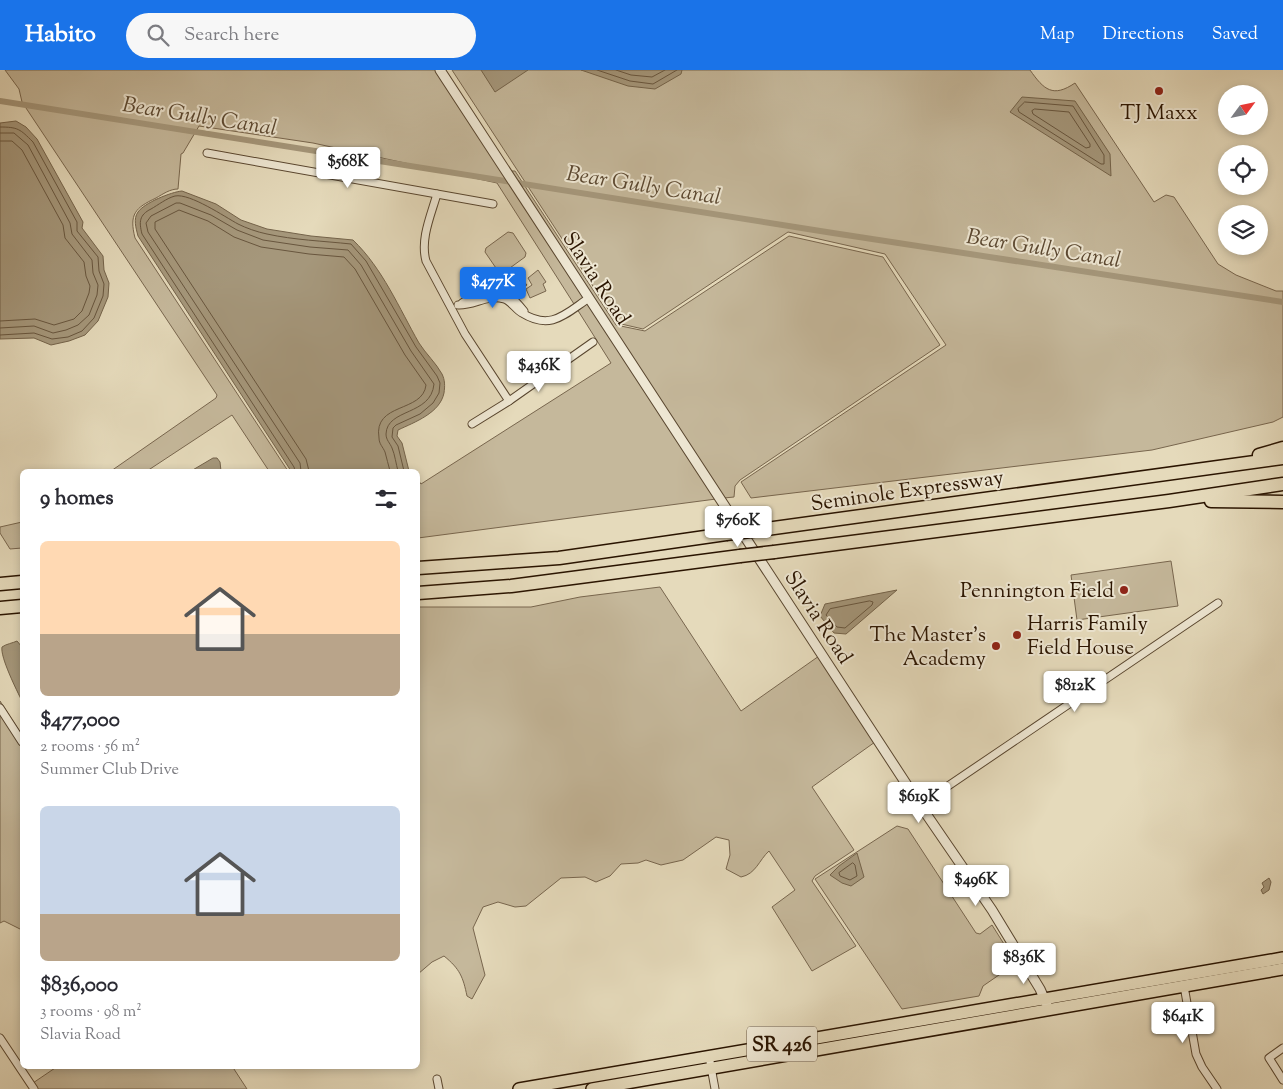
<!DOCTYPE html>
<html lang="en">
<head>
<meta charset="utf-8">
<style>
  :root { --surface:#fff; --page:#f7f7f7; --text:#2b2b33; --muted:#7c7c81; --accent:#1a73e8 }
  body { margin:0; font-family:"Sorts Mill Goudy",serif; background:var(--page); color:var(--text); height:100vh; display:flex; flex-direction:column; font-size:19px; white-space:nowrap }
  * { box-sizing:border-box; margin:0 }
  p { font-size:16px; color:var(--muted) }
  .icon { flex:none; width:28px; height:28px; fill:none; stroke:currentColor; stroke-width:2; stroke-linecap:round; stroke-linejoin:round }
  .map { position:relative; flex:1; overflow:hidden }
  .side { position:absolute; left:20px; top:399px; width:400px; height:600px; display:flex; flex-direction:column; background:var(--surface); border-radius:8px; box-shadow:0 2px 8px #0003 }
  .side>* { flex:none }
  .needle { width:32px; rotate:57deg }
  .controls { position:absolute; left:1218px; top:15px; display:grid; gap:10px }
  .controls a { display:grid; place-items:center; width:50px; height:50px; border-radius:50%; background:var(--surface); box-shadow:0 2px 8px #0003; font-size:25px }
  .price { position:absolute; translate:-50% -42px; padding:0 11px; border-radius:5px; background:#fff; color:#222; font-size:16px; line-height:32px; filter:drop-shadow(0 1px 2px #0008) }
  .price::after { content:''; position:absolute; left:50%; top:30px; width:15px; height:11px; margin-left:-8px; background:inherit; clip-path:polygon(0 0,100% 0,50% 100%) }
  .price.active { background:var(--accent); color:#fff }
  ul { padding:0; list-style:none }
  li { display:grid; align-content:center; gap:10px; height:265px; padding:0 20px }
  li span { display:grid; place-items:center; height:155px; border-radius:8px; color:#555 }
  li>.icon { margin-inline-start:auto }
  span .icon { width:90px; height:90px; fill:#fffc; stroke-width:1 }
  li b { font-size:21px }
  h2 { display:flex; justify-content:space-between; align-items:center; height:60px; padding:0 20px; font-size:21px }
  header { display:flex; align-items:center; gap:30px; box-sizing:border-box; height:70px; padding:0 25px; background:var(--accent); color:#fff }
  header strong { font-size:24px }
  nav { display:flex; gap:28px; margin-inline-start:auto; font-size:18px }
  .search { width:350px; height:45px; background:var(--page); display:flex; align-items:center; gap:12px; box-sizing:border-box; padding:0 18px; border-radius:28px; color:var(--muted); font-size:19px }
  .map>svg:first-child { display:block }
  .green { fill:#c5b89b; stroke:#78664e }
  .water { fill:#a5977b; stroke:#74634a }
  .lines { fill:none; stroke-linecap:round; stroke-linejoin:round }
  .shore { stroke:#68563e; stroke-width:1 }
  .canal { stroke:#a5977b; stroke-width:6 }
  .minor-casing { stroke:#59462f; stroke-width:9 }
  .tertiary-casing { stroke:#59462f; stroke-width:11 }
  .primary-casing { stroke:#2a1400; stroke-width:14 }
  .motorway-casing { stroke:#2a1400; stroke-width:15 }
  .minor { stroke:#eee7d3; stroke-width:7 }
  .tertiary { stroke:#eee7d3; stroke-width:9 }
  .primary { stroke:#e5dabb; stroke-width:11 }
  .motorway { stroke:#e5dabb; stroke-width:12 }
  .motorway-bridge-casing { stroke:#2a1400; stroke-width:15; stroke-linecap:butt }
  .motorway-bridge { stroke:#e5dabb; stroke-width:12 }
  .poi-dot { fill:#8f2418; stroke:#eee7d3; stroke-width:2 }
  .labels { text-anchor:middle; stroke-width:4; stroke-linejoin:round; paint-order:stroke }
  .shield { fill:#eee7d3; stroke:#65533f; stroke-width:1 }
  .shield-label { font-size:20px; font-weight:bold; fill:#2a1400 }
  .poi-label { font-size:21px; fill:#2a1400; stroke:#eee7d3; text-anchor:end }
  .street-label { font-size:21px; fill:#2a1400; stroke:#eee7d3 }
  .water-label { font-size:22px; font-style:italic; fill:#5b4831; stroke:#eee7d3 }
</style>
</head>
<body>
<header>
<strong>Habito</strong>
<div class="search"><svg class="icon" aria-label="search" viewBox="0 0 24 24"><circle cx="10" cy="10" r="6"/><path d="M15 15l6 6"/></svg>Search here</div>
<nav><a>Map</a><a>Directions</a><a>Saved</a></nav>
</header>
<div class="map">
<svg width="1283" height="1019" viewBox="0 0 1283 1019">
  <rect width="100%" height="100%" fill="#e5dabb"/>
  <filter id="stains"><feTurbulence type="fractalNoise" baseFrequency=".004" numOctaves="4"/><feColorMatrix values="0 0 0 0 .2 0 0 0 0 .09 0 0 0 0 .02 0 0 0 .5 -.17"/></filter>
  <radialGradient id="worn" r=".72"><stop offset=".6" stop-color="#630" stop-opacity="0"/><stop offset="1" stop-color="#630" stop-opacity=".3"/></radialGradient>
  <g class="green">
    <path d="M5,0H436L584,227L574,234L497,113L313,73L199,56L183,83L181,84L178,119C170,119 163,124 156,128C135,138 129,144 135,168L288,401H269L232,345L147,401H111L216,328L217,325L22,32L19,19Z"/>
    <path d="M452,0H1030C1044,20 1053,28 1075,13L1154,132L1166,125L1174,127L1218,194L1236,205L1276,221H1283V347L1273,352L1152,380L751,428L741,412L946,275L885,184L788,162L643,259L617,253Z"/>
    <polygon points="511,101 515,101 616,255 645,261 789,166 883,187 940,275 740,410 735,416 734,427 724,428"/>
    <polygon points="508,162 513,163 526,183 525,187 503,203 498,201 485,182 486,178"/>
    <polygon points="538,200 546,212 543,214 546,221 530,228 526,219 532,215 528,208"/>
    <polygon points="587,233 716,429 418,468 418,410 421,414 611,293 577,239"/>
    <polygon points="531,287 538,297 528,304 521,294"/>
    <polygon points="22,452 22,478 10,479 0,463 0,457"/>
    <polygon points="1171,491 1178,536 1077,550 1071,505"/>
    <path d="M660,517L741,641L819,586L875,672L812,717L854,780L815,806L812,811L856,876L812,901L772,837L795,820L769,781C759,790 756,804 741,807L726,799L730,785L729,770L716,767L683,790L661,795L646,790L638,793L621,794L610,806L596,812L585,807L561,808L526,836L515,837L498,832L483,837L473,858L485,905L472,929L467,926C463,907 460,899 444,886L432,892L418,904V537H531L580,527Z"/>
    <polygon points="0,631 22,665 22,860 4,851 0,853"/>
    <polygon points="897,756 908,759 976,863 980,864 992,855 1004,874 1000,877 1012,896 983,916 979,926 902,939 815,809"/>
    <polygon points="58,996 232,996 247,1019 32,1019 30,1015"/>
  </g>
  <g class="water">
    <polygon points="481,0 528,0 495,22"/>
    <polygon points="581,0 682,0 681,4 655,19 628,16"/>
    <polygon points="1022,27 1075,31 1110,84 1111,106 1010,42"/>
    <polygon points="16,51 26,57 37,69 83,152 82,158 103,186 104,200 109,213 108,227 98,251 85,265 69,271 51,275 34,268 0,269 0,53"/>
    <path d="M182,121L216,134L241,150L267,159L311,166L353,170C383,199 399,238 419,273C426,284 436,293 442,304C445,310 445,316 444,323C440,343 415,352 398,360L397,366L402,373L409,401H291L138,166C136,158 133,149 138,142C144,133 171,122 182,121Z"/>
    <polygon points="520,201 523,201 525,205 521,208 527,215 520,219 512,207"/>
    <polygon points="213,388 217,388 220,392 221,401 191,401"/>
    <polygon points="897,520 846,564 834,563 820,546 825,534"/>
    <path d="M17,571L22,577V631C17,621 0,587 2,577C6,574 13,573 17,571Z"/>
    <polygon points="857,783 864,807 851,816 842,813 830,805 839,796"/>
    <polygon points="1269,808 1271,812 1269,820 1263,824 1261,820 1264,817 1262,813"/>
  </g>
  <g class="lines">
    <g class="shore">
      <polyline points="597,0 630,11 653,14 677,0"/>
      <polyline points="616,0 631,5 652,7 665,0"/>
      <polygon points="1025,32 1073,36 1104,85 1104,94 1101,94 1019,42 1018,39"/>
      <polygon points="1035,39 1069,42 1090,74 1090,77 1086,78 1033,44 1032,41"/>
      <path d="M0,57C18,57 20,59 33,72L77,152V161L98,187L99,201L104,214L103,226L94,248L82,261L68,267L52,269L34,263L0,265"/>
      <polyline points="0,63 14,63 28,75 70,153 72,164 92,190 93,203 98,215 97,225 89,245 78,255 66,260 53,263 34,256 0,258"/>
      <polyline points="0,71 12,71 22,80 63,155 65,168 84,192 86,206 90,216 89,223 82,241 74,249 54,255 35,249 0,251"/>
      <path d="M295,401L294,397L142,164C139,152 139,145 151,139C158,135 167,128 175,126C190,123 225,147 238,154C246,158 257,162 267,164C294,170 323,171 351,174L366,191L416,277L437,306L440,313L439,323L433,333L420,344L396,355L393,358L392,367L398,376L404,401"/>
      <path d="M301,401L300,393L148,162L146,153L151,146L176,133H180L211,145L237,160L263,170L310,177L348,180L361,195L411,281L434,314C431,346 387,338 386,364C386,370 390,373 392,378C395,385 396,394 398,401"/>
      <path d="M309,401L306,389L155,159V152L179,140L208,151L234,167L261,177L309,184L344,187L355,199L405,285L426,315C423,343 373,332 379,368C379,374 383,377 385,382C387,388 388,395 390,401"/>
      <polygon points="870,531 873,532 872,535 845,558 837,557 826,545 830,539"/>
      <polygon points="853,793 855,795 857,806 850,810 840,806 839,803"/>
    </g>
    <polyline class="canal" points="0,31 833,163 1283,232"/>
    <g class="minor-casing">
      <g id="minor">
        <polyline points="207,83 493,134"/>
        <path d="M437,124C431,145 420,169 426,191L465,264L509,331"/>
        <path d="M462,233C492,214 500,212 524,241"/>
        <path d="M458,235C474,236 487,224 504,229C511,231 516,240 522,243C551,261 565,244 589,228"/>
        <polyline points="472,354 509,331 593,272"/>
        <polyline points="0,638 22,672"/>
        <polyline points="920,735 1218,533"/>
        <polyline points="1184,916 1196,984 1202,997 1217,1019"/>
        <polyline points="0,968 34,1019"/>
        <polyline points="1283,978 1269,988 1283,1010"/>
        <polyline points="709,986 715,1019"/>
        <polyline points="437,1009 439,1019"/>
      </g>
    </g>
    <g class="tertiary-casing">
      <polyline id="tertiary" points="440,0 920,735 992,840 1040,919 1047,935"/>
    </g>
    <g class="primary-casing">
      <g id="primary">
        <polyline points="519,1019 1283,888"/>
        <polyline points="592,1019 1283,899"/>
      </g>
    </g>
    <g class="motorway-casing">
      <g id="motorway">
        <polyline points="1259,385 1283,378"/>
        <polyline points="1211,431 1283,432"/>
        <polyline points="759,460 1283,388"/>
        <polyline points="774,482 1169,431 1283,414"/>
        <polyline points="418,498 559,488 726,464"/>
        <polyline points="0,514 22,512"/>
        <polyline points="418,523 511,516 740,486"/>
        <polyline points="0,538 22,536"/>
      </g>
    </g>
    <use href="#minor" class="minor"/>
    <use href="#tertiary" class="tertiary"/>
    <use href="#primary" class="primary"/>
    <use href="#motorway" class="motorway"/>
    <g class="motorway-bridge-casing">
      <g id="motorway-bridge">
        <polyline points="726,464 759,460"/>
        <polyline points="740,486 774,482"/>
      </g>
    </g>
    <use href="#motorway-bridge" class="motorway-bridge"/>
  </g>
  <g class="poi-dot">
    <circle cx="1159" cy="21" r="5"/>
    <circle cx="1124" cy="520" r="5"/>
    <circle cx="1017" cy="565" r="5"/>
    <circle cx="996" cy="576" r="5"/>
  </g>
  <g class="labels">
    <rect class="shield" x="747" y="956.5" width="70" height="35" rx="4"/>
    <g class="shield-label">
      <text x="782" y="981">SR 426</text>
    </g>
    <g class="poi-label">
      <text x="1159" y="49" text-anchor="middle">TJ Maxx</text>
      <text x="1114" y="527">Pennington Field</text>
      <text x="1027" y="560" text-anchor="start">Harris Family<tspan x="1027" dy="24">Field House</tspan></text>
      <text x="986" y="571">The Master's<tspan x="986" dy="24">Academy</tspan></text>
    </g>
    <g class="street-label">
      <text transform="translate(597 208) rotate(57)" y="7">Slavia Road</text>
      <text transform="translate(907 420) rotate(-8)" y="7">Seminole Expressway</text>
      <text transform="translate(819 547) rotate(57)" y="7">Slavia Road</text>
    </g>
    <g class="water-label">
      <text transform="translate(200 45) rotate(9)" y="8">Bear Gully Canal</text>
      <text transform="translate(644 114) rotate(9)" y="8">Bear Gully Canal</text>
      <text transform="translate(1044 177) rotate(9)" y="8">Bear Gully Canal</text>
    </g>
  </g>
  <rect width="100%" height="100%" filter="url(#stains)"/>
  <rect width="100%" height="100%" fill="url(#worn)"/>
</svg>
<div class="controls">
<a><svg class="needle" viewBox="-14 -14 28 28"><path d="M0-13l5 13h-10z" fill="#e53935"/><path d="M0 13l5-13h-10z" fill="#7c7c81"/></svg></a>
<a><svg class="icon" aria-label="locate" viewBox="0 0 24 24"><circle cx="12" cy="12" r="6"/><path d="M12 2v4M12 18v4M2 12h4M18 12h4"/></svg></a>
<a><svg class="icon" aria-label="layers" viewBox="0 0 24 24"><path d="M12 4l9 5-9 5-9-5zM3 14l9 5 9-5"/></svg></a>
</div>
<b class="price" style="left:348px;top:119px">$568K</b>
<b class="price active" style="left:493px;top:239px">$477K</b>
<b class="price" style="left:539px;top:323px">$436K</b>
<b class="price" style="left:738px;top:478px">$760K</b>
<b class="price" style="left:1075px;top:643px">$812K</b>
<b class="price" style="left:919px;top:754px">$619K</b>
<b class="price" style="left:976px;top:837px">$496K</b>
<b class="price" style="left:1024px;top:915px">$836K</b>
<b class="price" style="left:1183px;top:974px">$641K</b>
<section class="side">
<h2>9 homes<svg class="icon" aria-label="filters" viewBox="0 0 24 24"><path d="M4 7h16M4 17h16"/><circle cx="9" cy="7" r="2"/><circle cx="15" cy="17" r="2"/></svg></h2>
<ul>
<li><span style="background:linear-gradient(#ffd9b3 60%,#b9a48a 0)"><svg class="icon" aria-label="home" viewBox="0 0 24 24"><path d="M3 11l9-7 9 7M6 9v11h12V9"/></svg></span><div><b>$477,000</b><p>2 rooms · 56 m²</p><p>Summer Club Drive</p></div></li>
<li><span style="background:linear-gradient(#c9d6e8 70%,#b9a48a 0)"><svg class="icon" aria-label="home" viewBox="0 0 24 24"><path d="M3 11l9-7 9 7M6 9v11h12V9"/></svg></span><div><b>$836,000</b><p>3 rooms · 98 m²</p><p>Slavia Road</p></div></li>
</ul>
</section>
</div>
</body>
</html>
